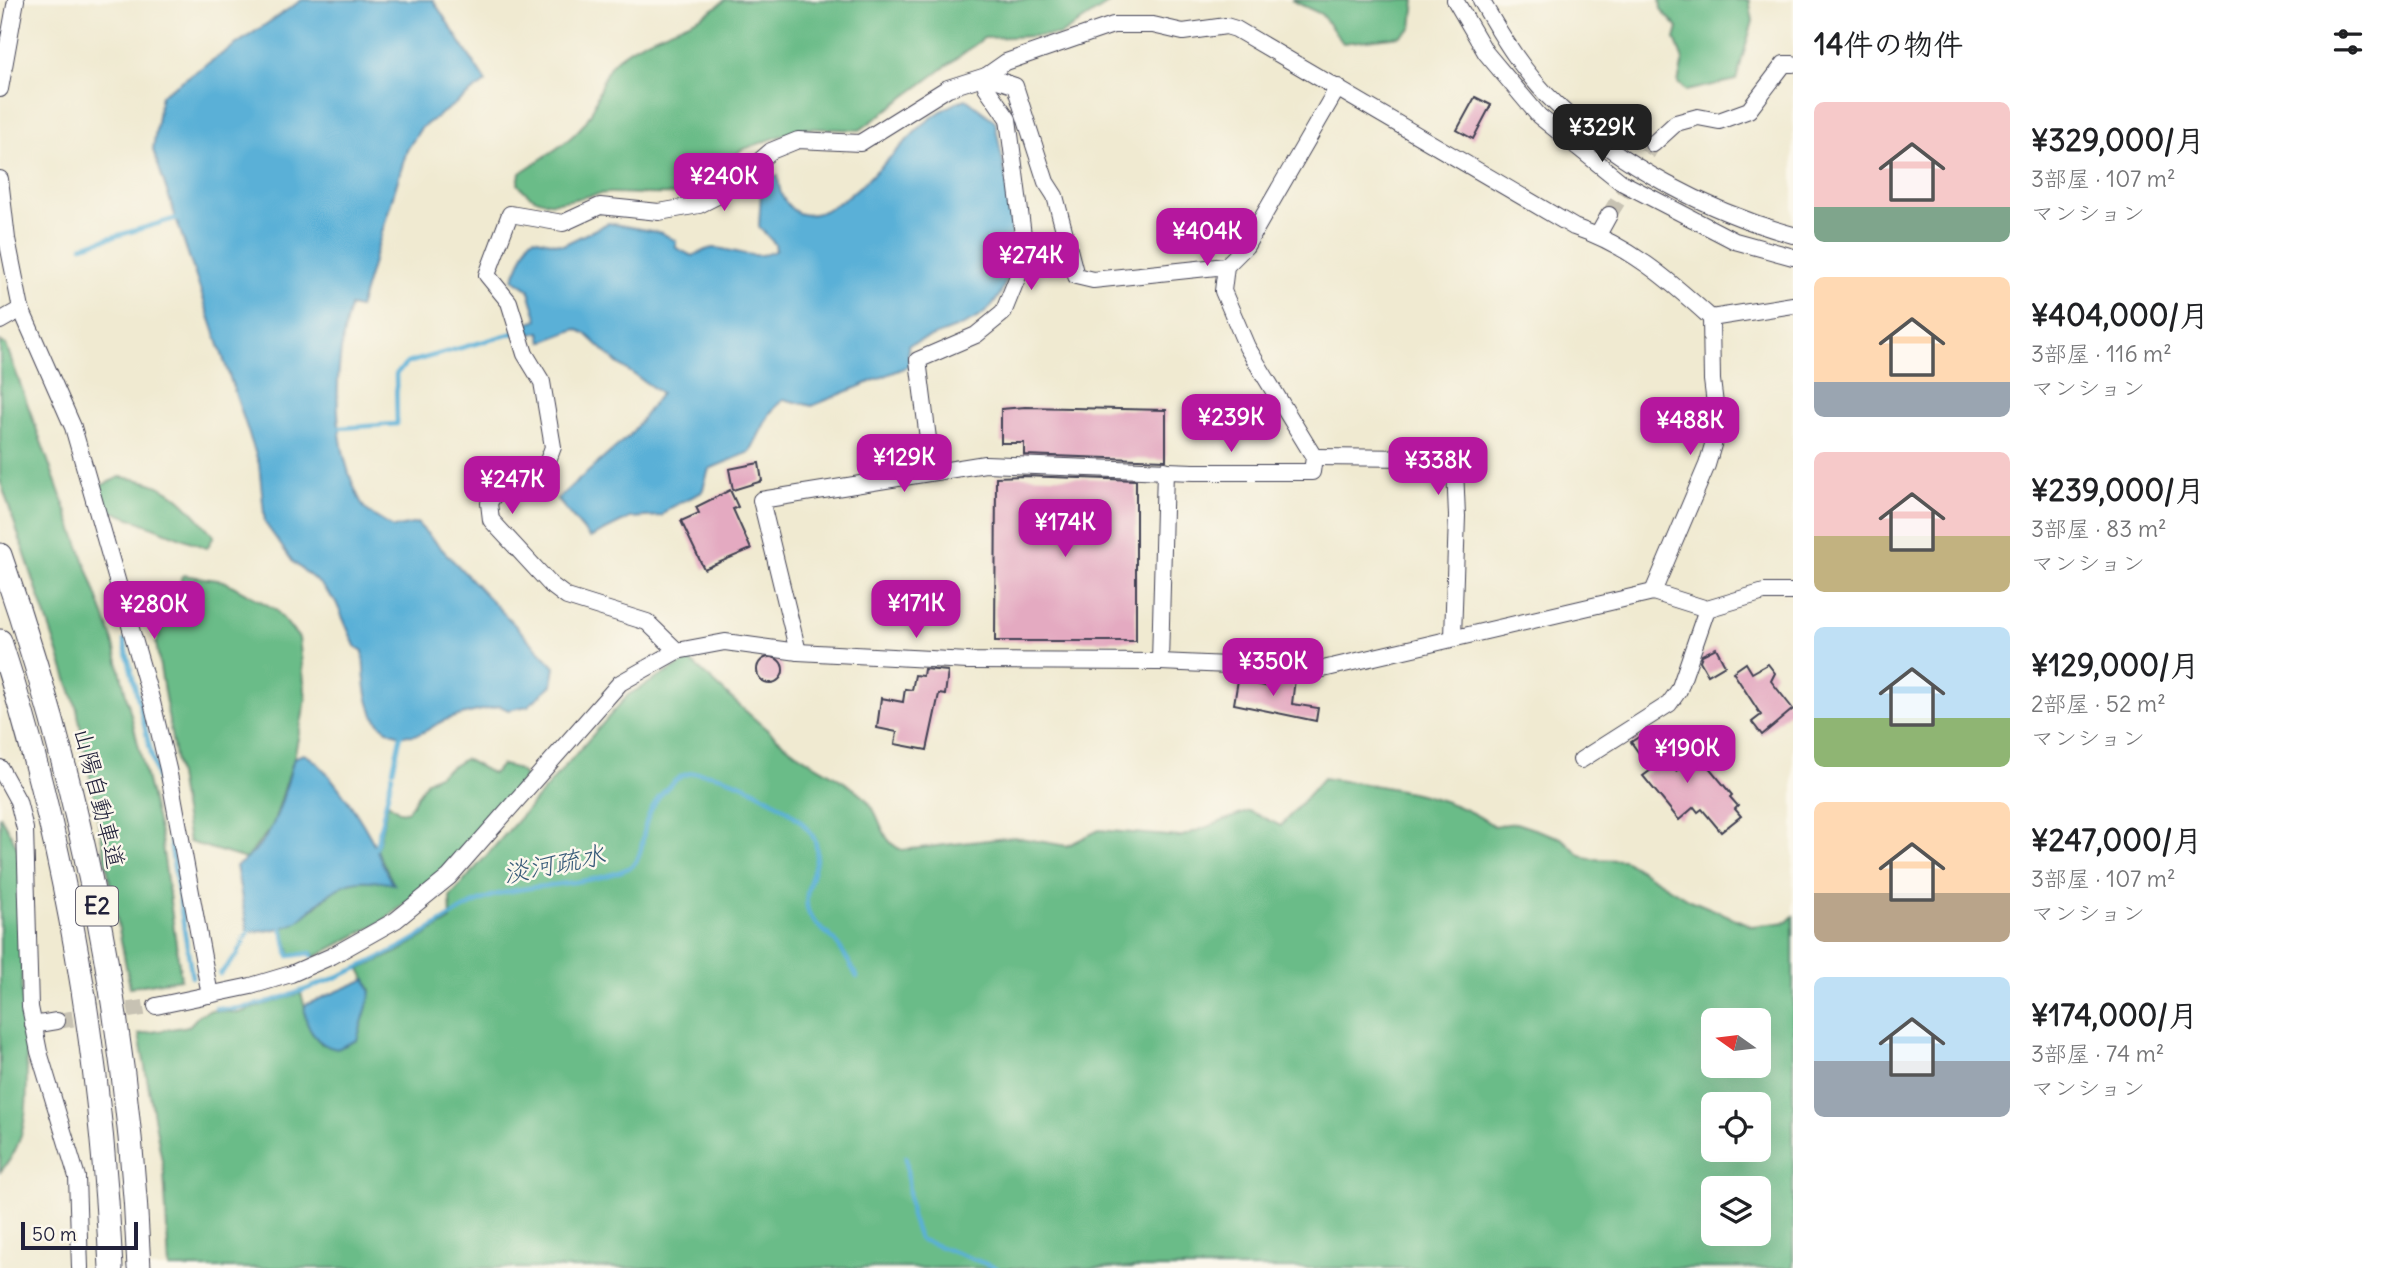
<!DOCTYPE html>
<html lang="ja">
<head>
<meta charset="utf-8">
<style>
  :root { --surface:#fff; --page:#f6f6f6; --text:#202124; --muted:#757577; --accent:#b5179e }
  body { margin:0; font-family:Delius,"Klee One",sans-serif; background:var(--page); color:var(--text); height:100vh; display:flex; flex-direction:column; font-size:26px; white-space:nowrap }
  * { box-sizing:border-box; margin:0 }
  p { font-size:23px; color:var(--muted) }
  .icon { flex:none; width:38px; height:38px; fill:none; stroke:currentColor; stroke-width:2; stroke-linecap:round; stroke-linejoin:round }
  .map { position:relative; flex:1; overflow:hidden }
  .details { display:flex; flex-direction:column; background:var(--surface); width:595px }
  .details>* { flex:none }
  .needle { width:46px; rotate:284deg }
  .tools { position:absolute; left:1701px; top:1008px; display:grid; gap:14px }
  .tools a { display:grid; place-items:center; width:70px; height:70px; border-radius:10px; background:var(--surface); box-shadow:0 7px 28px #0002; font-size:35px }
  .scale { position:absolute; left:21px; bottom:18px; width:117px; box-sizing:border-box; padding-left:7px; border:4px solid #22223b; border-top:0; font-size:19px; line-height:24px; white-space:nowrap; color:#22223b; -webkit-text-stroke:5px #fbf7ec; paint-order:stroke }
  .price { position:absolute; translate:-50% -60px; padding:0 16px; border-radius:14px; background:var(--accent); color:#fff; font-size:23px; line-height:46px; filter:drop-shadow(0 2px 4px #0008) }
  .price::after { content:''; position:absolute; left:50%; top:42px; width:21px; height:16px; margin-left:-10px; background:inherit; clip-path:polygon(0 0,100% 0,50% 100%) }
  .price.selected { background:#222; color:#fff }
  ul { padding:0; list-style:none }
  li { display:flex; align-items:center; gap:21px; height:175px; padding:0 21px }
  li span { display:grid; place-items:center; flex:none; width:196px; height:140px; border-radius:10px; color:#555 }
  li>.icon { margin-inline-start:auto }
  span .icon { width:84px; height:84px; fill:#fffc; stroke-width:1 }
  li b { font-size:30px }
  h2 { display:flex; justify-content:space-between; align-items:center; height:84px; padding:0 21px; font-size:30px }
  main { display:flex; flex:1; min-height:0 }
  .map>svg:first-child { display:block }
  .forest { fill:#6abc88; stroke:#466f62; stroke-width:2; fill-rule:evenodd }
  .water { fill:#5ab0d7; stroke:#3e6989; stroke-width:2 }
  .lines { fill:none; stroke-linecap:round; stroke-linejoin:round }
  .stream { stroke:#5ab0d7; stroke-width:4.5 }
  .building { fill:#e4aac1 }
  .minor-tunnel { stroke:#c7c2b3; stroke-width:16; stroke-dasharray:16 8; stroke-linecap:butt }
  .minor-casing { stroke:#414052; stroke-width:18 }
  .highway-casing { stroke:#414052; stroke-width:25 }
  .minor { stroke:#fff; stroke-width:16 }
  .highway { stroke:#fff; stroke-width:23 }
  .labels { text-anchor:middle; stroke-width:5; stroke-linejoin:round; paint-order:stroke }
  .shield { fill:#fbf7ec; stroke:#636270; stroke-width:2 }
  .shield-label { font-size:23px; font-weight:bold; fill:#22223b }
  .street-label { font-size:24px; fill:#22223b; stroke:#fbf7ec }
  .water-label { font-size:26px; font-style:italic; fill:#385b79; stroke:#fbf7ec }
</style>
</head>
<body>
<main>
<div class="map">
<svg width="1793" height="1268" viewBox="0 0 1793 1268">
  <rect width="100%" height="100%" fill="#fbf7ec"/>
  <filter id="ink" filterUnits="userSpaceOnUse"><feTurbulence type="fractalNoise" baseFrequency=".0143" numOctaves="2"/><feDisplacementMap in="SourceGraphic" scale="14" xChannelSelector="R" yChannelSelector="G"/><feConvolveMatrix kernelMatrix="1 2 1 2 8 2 1 2 1" color-interpolation-filters="sRGB"/></filter>
  <filter id="wash" filterUnits="userSpaceOnUse"><feTurbulence type="fractalNoise" baseFrequency=".00686" numOctaves="4" result="noise"/><feDisplacementMap in="SourceGraphic" scale="28" xChannelSelector="R" yChannelSelector="G"/><feGaussianBlur stdDeviation="1.57" result="paint"/><feColorMatrix in="noise" values="0 0 0 0 0 0 0 0 0 0 0 0 0 0 0 0 0 1.4 0 .05"/><feComposite in="paint" operator="in"/></filter>
  <g filter="url(#wash)">
    <rect width="100%" height="100%" fill="#f0ead1"/>
    <g class="forest">
      <path d="M725,0H1114L1060,35L984,38L860,130L803,128L741,150L694,194C665,195 638,194 610,193C577,193 545,219 518,184L520,173C544,156 575,141 590,115C600,96 600,73 618,58C650,31 694,28 725,0Z"/>
      <polygon points="1291,0 1415,0 1412,28 1400,36 1343,43 1321,14"/>
      <polygon points="1660,0 1749,0 1753,21 1736,80 1686,91 1678,83 1683,60 1675,39 1678,28 1661,9"/>
      <polygon points="0,341 6,345 112,637 161,838 181,979 130,987 77,709 0,480"/>
      <path d="M120,477C170,482 182,500 214,536L207,548L104,508L98,497L100,486Z"/>
      <polygon points="183,575 224,581 275,609 299,638 306,699 294,758 273,825 246,859 189,842 156,643"/>
      <path d="M689,660C723,689 755,722 791,749C813,766 842,777 863,796C884,816 878,840 902,850L1014,837L1067,846L1099,830L1180,837L1249,811L1281,826L1323,778C1381,787 1445,791 1494,826L1516,823L1561,838L1579,854L1589,859L1624,860L1686,898L1752,926L1787,922L1793,916V1268H169L164,1172L139,1034L189,1026L200,1014L210,1010L239,1013L301,993L312,1033L322,1044L371,990L360,969L398,952L451,920L450,897L628,695ZM1713,1020H1759V1066H1713ZM1713,1104H1759V1150H1713ZM1713,1188H1759V1234H1713Z"/>
      <path d="M465,759L493,774L501,765C512,766 519,769 526,777L431,883L383,921L315,957L313,952L291,955L283,927C335,906 323,871 393,883L377,851L388,803L399,811L407,812L426,782Z"/>
      <path d="M0,815C7,829 20,848 23,863C32,915 10,993 31,1041L26,1043C27,1086 33,1138 0,1172Z"/>
    </g>
    <g class="water">
      <path d="M302,0H433L486,82L421,128L407,150L359,308L350,306C333,370 330,445 363,506C369,515 385,522 393,528L417,523L555,667L552,685L528,706L508,710L500,706C483,710 465,713 448,719C435,723 427,733 414,735C364,740 365,685 363,651L355,646L336,602L320,584L293,562L265,523L259,464L153,150L161,95Z"/>
      <path d="M966,99L995,121C1004,176 1034,275 983,314C966,327 929,337 908,345L909,366L812,406L783,399L770,413L750,452L709,469L702,492L670,508L661,516L630,518L590,538L557,499L630,435L661,393L617,363L585,333L576,329L542,342L540,332L527,335L524,325L538,320L528,289L513,279L529,241L534,238L563,245L608,223L662,233L676,241V248L692,256C698,253 708,248 714,248C731,248 756,263 776,250L775,244L759,227L761,191L767,179L778,176C779,191 781,198 792,209C826,239 901,142 925,123C937,113 951,104 966,99Z"/>
      <path d="M303,754C327,762 366,827 377,850C382,862 385,873 394,884C358,877 346,879 318,903C311,909 305,917 297,922C283,930 264,931 248,932L236,866C276,842 282,799 294,758Z"/>
      <path d="M366,979L371,993L357,1040L337,1049C317,1046 303,1026 305,1005Z"/>
    </g>
    <g class="lines">
      <g class="stream">
        <polyline points="82,246 177,218"/>
        <polyline points="340,428 397,424 396,374 407,363 514,333"/>
        <polyline points="124,641 165,811 192,977"/>
        <polyline points="393,770 401,734"/>
        <polyline points="376,848 392,775"/>
        <polyline points="282,928 289,956 311,953 312,956"/>
        <polyline points="220,974 237,955 248,932"/>
        <path d="M216,1008C253,1017 361,968 397,949C431,932 458,907 495,895C540,882 587,887 631,867C644,855 641,840 646,823C651,805 665,787 680,777C709,757 805,811 815,841C823,864 799,891 809,914C814,925 827,932 835,941C844,952 850,964 857,977"/>
        <polyline points="906,1157 911,1216 919,1239 997,1268"/>
      </g>
    </g>
    <g id="blocks">
      <g class="building">
        <polygon points="1475,97 1491,105 1473,139 1457,130"/>
        <polygon points="1025,407 1166,410 1166,460 1024,455 1024,443 1001,443 1001,409"/>
        <polygon points="759,463 762,481 733,490 729,469"/>
        <polygon points="1023,476 1136,480 1136,641 995,641 996,477"/>
        <polygon points="730,490 738,507 733,509 751,549 704,569 681,521 699,513 696,507"/>
        <polygon points="1716,648 1725,665 1708,675 1700,661 1702,655"/>
        <circle cx="770" cy="670" r="13"/>
        <polygon points="1746,663 1752,673 1768,664 1775,673 1771,681 1793,709 1762,735 1752,722 1761,715 1733,672"/>
        <polygon points="924,669 948,671 945,695 939,694 927,750 895,744 897,732 877,728 881,698 903,702 905,689 912,690 915,675 923,676"/>
        <polygon points="1272,677 1295,679 1292,704 1318,708 1316,721 1234,704 1238,680 1270,687"/>
        <polygon points="1648,731 1676,771 1697,753 1732,795 1730,797 1738,806 1735,809 1741,816 1721,832 1702,809 1698,812 1694,807 1679,820 1643,776 1651,770 1631,742"/>
      </g>
    </g>
  </g>
  <g filter="url(#ink)">
    <use href="#blocks" fill-opacity="0" stroke="#414052" stroke-width="2"/>
    <g class="lines">
      <g class="minor-tunnel">
        <polyline points="1609,215 1653,144"/>
        <polyline points="57,1021 156,1006"/>
      </g>
      <g class="minor-casing">
        <g id="minor">
          <polyline points="1455,0 1486,53 1539,116 1621,182 1735,241 1793,257"/>
          <path d="M1481,0C1502,37 1525,75 1556,104C1619,165 1709,212 1793,235"/>
          <polyline points="986,76 1015,86 1046,182 1055,196 1076,276 1093,280 1226,266"/>
          <polyline points="0,89 16,0"/>
          <polyline points="1653,144 1676,123 1698,117 1719,121 1749,110 1784,64 1793,64"/>
          <polyline points="0,179 7,239 21,309 73,427 152,702 168,769 210,995"/>
          <polyline points="1598,235 1609,215"/>
          <polyline points="1711,318 1793,305"/>
          <polyline points="0,321 21,309"/>
          <polyline points="1314,457 1416,458 1455,468 1457,516 1453,637"/>
          <polyline points="932,470 918,360 976,335 1003,313 1022,266 1023,235 1008,119 986,87 986,76"/>
          <path d="M677,651L647,622L567,597L551,585L491,520L489,503L495,493L533,477L546,466L553,447L542,382L525,354L509,302L487,275L510,214L563,223L600,206L659,212L699,205L721,194L771,151L798,140L860,143L948,88L986,76L1006,62L1113,25H1153L1183,32L1226,26L1236,29L1574,227C1629,245 1669,280 1711,318L1712,380L1718,428L1707,465L1653,592"/>
          <polyline points="798,652 761,500 985,464 1194,472 1312,472 1314,457 1247,347 1223,291 1226,266 1246,246 1338,87"/>
          <polyline points="1160,662 1165,470"/>
          <polyline points="1581,760 1669,704 1679,690 1707,609"/>
          <polyline points="0,768 18,801 25,829 30,1007 39,1052 77,1177 80,1268"/>
          <polyline points="156,1006 251,986 291,974 332,956 396,920 449,877 620,683 677,651 725,642 798,652 968,661 1160,662 1323,669 1653,592 1707,609 1764,592 1793,592"/>
          <polyline points="33,1025 57,1021"/>
        </g>
      </g>
      <g class="highway-casing">
        <g id="highway">
          <path d="M0,555C81,786 129,1023 139,1268"/>
          <path d="M0,641C66,845 101,1055 111,1268"/>
        </g>
      </g>
      <use href="#minor" class="minor"/>
      <use href="#highway" class="highway"/>
    </g>
  </g>
  <g class="labels">
    <rect class="shield" x="76" y="886.5" width="42" height="39" rx="5"/>
    <g class="shield-label">
      <text x="97" y="914">E2</text>
    </g>
    <g class="street-label">
      <text transform="translate(99 798) rotate(76)" y="8">山陽自動車道</text>
    </g>
    <g class="water-label">
      <text transform="translate(554 864) rotate(-11)" y="9">淡河疏水</text>
    </g>
  </g>
</svg>
<div class="tools">
<a><svg class="needle" viewBox="-14 -14 28 28"><path d="M0-13l5 13h-10z" fill="#e53935"/><path d="M0 13l5-13h-10z" fill="#757577"/></svg></a>
<a><svg class="icon" aria-label="locate" viewBox="0 0 24 24"><circle cx="12" cy="12" r="6"/><path d="M12 2v4M12 18v4M2 12h4M18 12h4"/></svg></a>
<a><svg class="icon" aria-label="layers" viewBox="0 0 24 24"><path d="M12 4l9 5-9 5-9-5zM3 14l9 5 9-5"/></svg></a>
</div>
<div class="scale">50 m</div>
<b class="price selected" style="left:1602px;top:164px">¥329K</b>
<b class="price" style="left:724px;top:213px">¥240K</b>
<b class="price" style="left:1207px;top:268px">¥404K</b>
<b class="price" style="left:1031px;top:292px">¥274K</b>
<b class="price" style="left:1231px;top:454px">¥239K</b>
<b class="price" style="left:1690px;top:457px">¥488K</b>
<b class="price" style="left:904px;top:494px">¥129K</b>
<b class="price" style="left:1438px;top:497px">¥338K</b>
<b class="price" style="left:512px;top:516px">¥247K</b>
<b class="price" style="left:1065px;top:559px">¥174K</b>
<b class="price" style="left:916px;top:640px">¥171K</b>
<b class="price" style="left:154px;top:641px">¥280K</b>
<b class="price" style="left:1273px;top:698px">¥350K</b>
<b class="price" style="left:1687px;top:785px">¥190K</b>
</div>
<section class="details">
<h2>14件の物件<svg class="icon" aria-label="filters" viewBox="0 0 24 24"><path d="M4 7h16M4 17h16"/><circle cx="9" cy="7" r="2"/><circle cx="15" cy="17" r="2"/></svg></h2>
<ul>
<li><span style="background:linear-gradient(#f6c9c9 75%,#7fa58c 0)"><svg class="icon" aria-label="home" viewBox="0 0 24 24"><path d="M3 11l9-7 9 7M6 9v11h12V9"/></svg></span><div><b>¥329,000/月</b><p>3部屋 · 107 m²</p><p>マンション</p></div></li>
<li><span style="background:linear-gradient(#ffd9b3 75%,#9aa5b1 0)"><svg class="icon" aria-label="home" viewBox="0 0 24 24"><path d="M3 11l9-7 9 7M6 9v11h12V9"/></svg></span><div><b>¥404,000/月</b><p>3部屋 · 116 m²</p><p>マンション</p></div></li>
<li><span style="background:linear-gradient(#f6c9c9 60%,#c2b280 0)"><svg class="icon" aria-label="home" viewBox="0 0 24 24"><path d="M3 11l9-7 9 7M6 9v11h12V9"/></svg></span><div><b>¥239,000/月</b><p>3部屋 · 83 m²</p><p>マンション</p></div></li>
<li><span style="background:linear-gradient(#bfe0f5 65%,#8fb573 0)"><svg class="icon" aria-label="home" viewBox="0 0 24 24"><path d="M3 11l9-7 9 7M6 9v11h12V9"/></svg></span><div><b>¥129,000/月</b><p>2部屋 · 52 m²</p><p>マンション</p></div></li>
<li><span style="background:linear-gradient(#ffd9b3 65%,#b9a48a 0)"><svg class="icon" aria-label="home" viewBox="0 0 24 24"><path d="M3 11l9-7 9 7M6 9v11h12V9"/></svg></span><div><b>¥247,000/月</b><p>3部屋 · 107 m²</p><p>マンション</p></div></li>
<li><span style="background:linear-gradient(#bfe0f5 60%,#9aa5b1 0)"><svg class="icon" aria-label="home" viewBox="0 0 24 24"><path d="M3 11l9-7 9 7M6 9v11h12V9"/></svg></span><div><b>¥174,000/月</b><p>3部屋 · 74 m²</p><p>マンション</p></div></li>
</ul>
</section>
</main>
</body>
</html>
